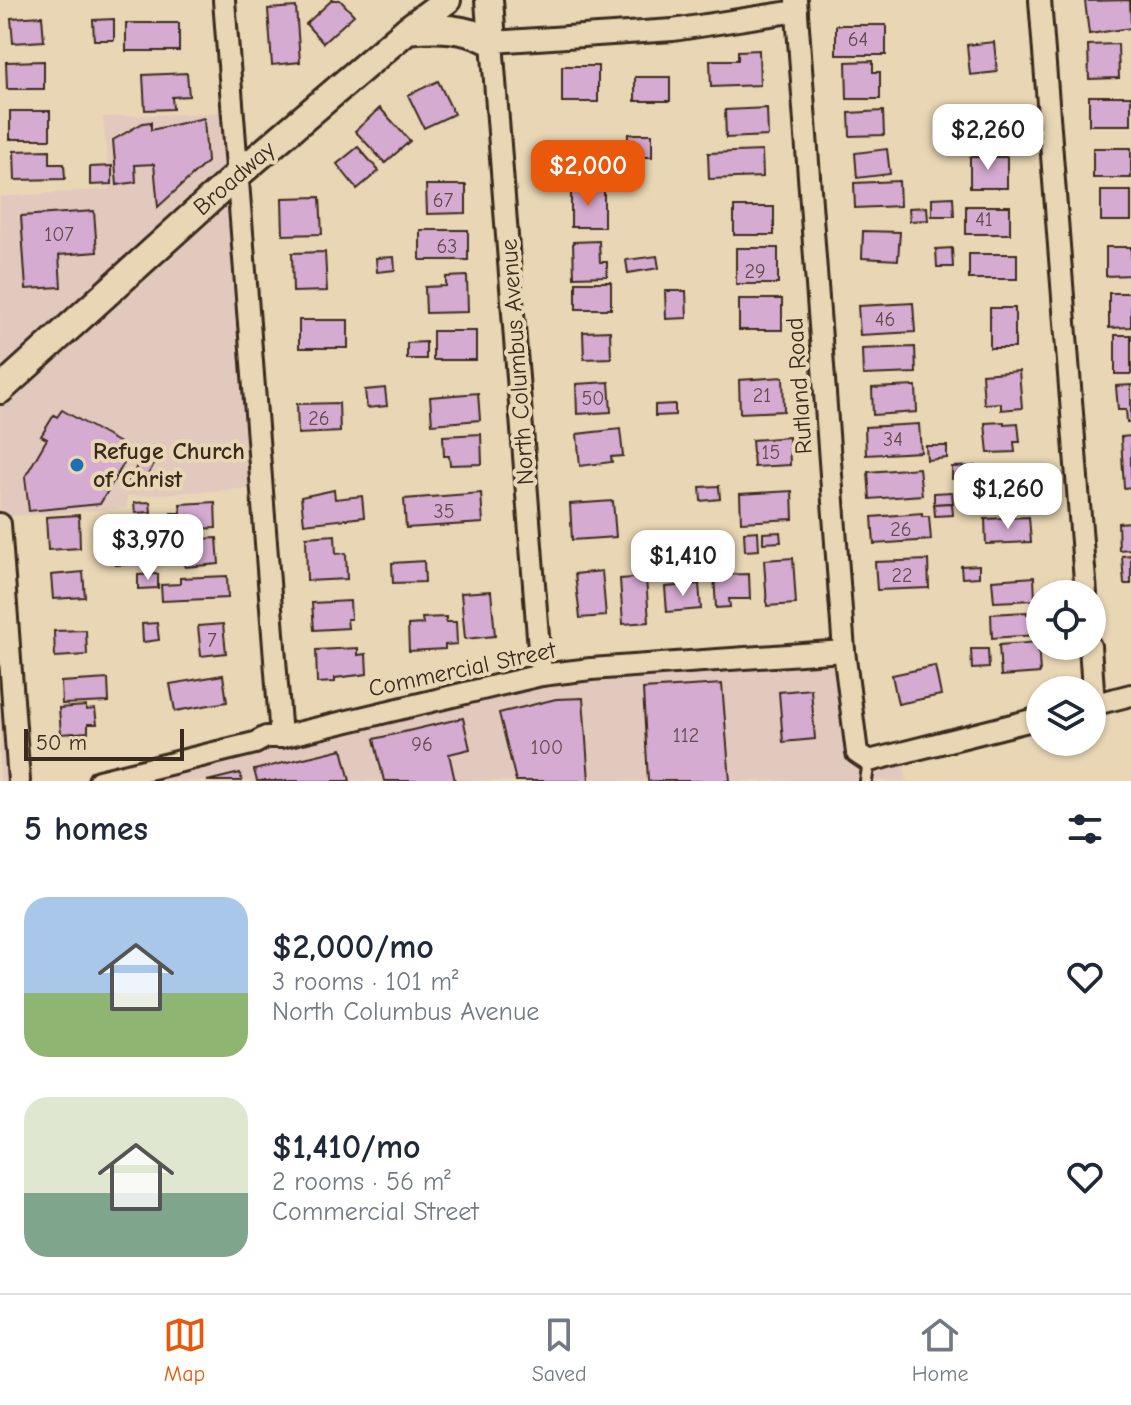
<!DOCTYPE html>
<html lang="en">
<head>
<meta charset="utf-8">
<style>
  :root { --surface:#fff; --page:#f6f6f7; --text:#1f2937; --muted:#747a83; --line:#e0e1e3; --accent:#ea580c }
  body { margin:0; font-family:"Comic Neue",sans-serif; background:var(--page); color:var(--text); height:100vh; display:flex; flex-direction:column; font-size:30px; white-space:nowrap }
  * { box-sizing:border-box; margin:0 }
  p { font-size:26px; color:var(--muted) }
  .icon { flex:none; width:44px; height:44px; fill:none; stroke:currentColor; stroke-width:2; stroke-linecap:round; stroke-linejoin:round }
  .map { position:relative; height:781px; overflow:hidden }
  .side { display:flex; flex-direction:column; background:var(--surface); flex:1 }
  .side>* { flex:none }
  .tools { position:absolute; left:1026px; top:580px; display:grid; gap:16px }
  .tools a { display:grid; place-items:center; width:80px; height:80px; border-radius:50%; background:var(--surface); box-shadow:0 2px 6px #0004; font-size:40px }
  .scale { position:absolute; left:24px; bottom:20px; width:160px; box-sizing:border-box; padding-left:8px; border:4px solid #3b2a1e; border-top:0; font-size:22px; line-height:28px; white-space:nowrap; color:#3b2a1e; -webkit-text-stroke:6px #e8d6b4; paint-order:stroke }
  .price { position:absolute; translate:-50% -68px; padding:0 18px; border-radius:16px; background:#fff; color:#222; font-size:26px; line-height:52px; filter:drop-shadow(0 2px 4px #0008) }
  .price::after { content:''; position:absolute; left:50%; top:48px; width:24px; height:18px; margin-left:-12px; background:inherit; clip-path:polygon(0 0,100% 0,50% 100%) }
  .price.selected { background:var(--accent); color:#fff }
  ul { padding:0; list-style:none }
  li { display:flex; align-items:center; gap:24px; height:200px; padding:0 24px }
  li span { display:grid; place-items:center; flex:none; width:224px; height:160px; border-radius:24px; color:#555 }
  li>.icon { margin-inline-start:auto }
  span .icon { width:96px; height:96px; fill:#fffc; stroke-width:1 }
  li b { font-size:34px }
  h2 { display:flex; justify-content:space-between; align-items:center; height:96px; padding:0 24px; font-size:34px }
  .tab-bar { display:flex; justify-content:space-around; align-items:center; height:112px; border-top:2px solid var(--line); background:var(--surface); font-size:22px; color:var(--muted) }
  .tab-bar a { display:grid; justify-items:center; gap:4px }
  .tab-bar .selected { color:var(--accent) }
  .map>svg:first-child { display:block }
  .built { fill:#e2c9bd }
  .building { fill:#d5abd1; stroke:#3b2a1e; stroke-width:2 }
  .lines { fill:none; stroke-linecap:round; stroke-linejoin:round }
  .service-casing { stroke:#3b2a1e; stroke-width:16 }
  .minor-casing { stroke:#3b2a1e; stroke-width:26 }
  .tertiary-casing { stroke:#3b2a1e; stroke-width:32 }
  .service { stroke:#e8d6b4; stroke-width:10 }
  .minor { stroke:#e8d6b4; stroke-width:20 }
  .tertiary { stroke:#e8d6b4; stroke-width:26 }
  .poi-dot { fill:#1f6fb2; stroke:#e8d6b4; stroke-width:3 }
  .labels { text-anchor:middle; stroke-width:8; stroke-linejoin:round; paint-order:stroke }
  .number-label { font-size:20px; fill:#624a4b }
  .street-label { font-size:24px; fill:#3b2a1e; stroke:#e8d6b4 }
  .poi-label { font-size:24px; font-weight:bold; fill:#3b2a1e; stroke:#e8d6b4; text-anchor:start }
</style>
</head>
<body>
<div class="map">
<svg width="1131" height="781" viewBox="0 0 1131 781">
  <rect width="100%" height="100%" fill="#e8d6b4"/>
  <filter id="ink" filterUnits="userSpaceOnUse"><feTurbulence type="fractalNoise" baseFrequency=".0125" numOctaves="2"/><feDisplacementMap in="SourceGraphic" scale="16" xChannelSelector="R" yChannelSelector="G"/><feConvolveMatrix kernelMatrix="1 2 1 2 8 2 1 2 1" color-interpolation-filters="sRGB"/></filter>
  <g filter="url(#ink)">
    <g class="built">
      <polygon points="231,112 258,488 127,496 126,508 0,517 0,197 110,189 103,117"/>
      <polygon points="846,653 865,747 900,747 907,781 82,781 536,674"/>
      <polygon points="11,712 16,781 0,781 0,713"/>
    </g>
    <g class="building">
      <polygon points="332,0 340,0 354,15 323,43 306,24"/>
      <polygon points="1130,0 1131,28 1089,34 1085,1"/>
      <polygon points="296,7 300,62 272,65 268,9"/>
      <polygon points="42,16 44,41 13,43 11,18"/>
      <polygon points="114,19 114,40 94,40 93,20"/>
      <rect x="126" y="23" width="53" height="28"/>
      <rect x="836" y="25" width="50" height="30"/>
      <polygon points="994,42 997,72 970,75 967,45"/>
      <polygon points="1118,44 1119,78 1089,79 1088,45"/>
      <polygon points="759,50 760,85 711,87 710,60 738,60 738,51"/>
      <polygon points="44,61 44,89 7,89 6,62"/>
      <polygon points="873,61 873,72 880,72 880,99 847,99 846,62"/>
      <rect x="562" y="66" width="36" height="36"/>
      <polygon points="187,73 189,96 172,97 173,109 145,110 143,75"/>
      <rect x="635" y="77" width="35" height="24"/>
      <polygon points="438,81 454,114 424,128 408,95"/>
      <rect x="1089" y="96" width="42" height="29"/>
      <rect x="956" y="106" width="46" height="31"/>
      <polygon points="380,108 410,141 385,163 355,131"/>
      <polygon points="767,108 768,136 726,138 725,110"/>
      <rect x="10" y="111" width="40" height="28"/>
      <polygon points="883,111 884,135 850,136 849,113"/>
      <polygon points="204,118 207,162 158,207 154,164 135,165 136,182 117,185 113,140 143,123 151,122 151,130"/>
      <rect x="628" y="134" width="24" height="23"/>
      <polygon points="601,141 601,178 563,179 563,142"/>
      <polygon points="358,147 379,171 357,189 337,164"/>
      <rect x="1093" y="148" width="38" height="30"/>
      <polygon points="887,149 890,174 857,178 855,153"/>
      <polygon points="50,150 50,164 64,164 65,179 15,180 14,151"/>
      <polygon points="762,151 763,177 709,179 708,153"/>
      <rect x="970" y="157" width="37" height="31"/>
      <polygon points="112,166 112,184 90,185 90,167"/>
      <polygon points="899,181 900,206 855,208 854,183"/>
      <polygon points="426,185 466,185 466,213 427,214"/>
      <rect x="571" y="190" width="33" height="37"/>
      <rect x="1101" y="191" width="30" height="30"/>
      <polygon points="320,197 322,234 283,235 282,198"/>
      <polygon points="953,197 954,216 932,216 932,198"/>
      <rect x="966" y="206" width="44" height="28"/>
      <rect x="734" y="207" width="40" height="28"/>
      <polygon points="927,207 928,220 910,221 909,208"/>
      <polygon points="94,211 97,252 59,255 61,287 26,289 21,216"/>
      <rect x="420" y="230" width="48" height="30"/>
      <polygon points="863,231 900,232 898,260 862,258"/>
      <polygon points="599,241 600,262 607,262 607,276 574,277 573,242"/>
      <polygon points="1106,247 1131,247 1131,275 1106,276"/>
      <rect x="736" y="248" width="42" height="36"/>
      <polygon points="952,248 953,267 937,267 936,249"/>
      <polygon points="325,252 327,291 293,292 292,253"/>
      <rect x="969" y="254" width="48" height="25"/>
      <polygon points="657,256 659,268 628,273 626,260"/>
      <polygon points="394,257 395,270 377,272 376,258"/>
      <polygon points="467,276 468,312 426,313 425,287 446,286 446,277"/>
      <rect x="576" y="282" width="35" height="27"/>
      <polygon points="665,291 686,291 687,318 666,319"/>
      <polygon points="1109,293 1131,293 1131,327 1109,328"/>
      <rect x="739" y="299" width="43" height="31"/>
      <polygon points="913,303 915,332 860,335 858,306"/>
      <rect x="990" y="308" width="25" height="40"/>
      <rect x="299" y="320" width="49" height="28"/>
      <rect x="433" y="331" width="43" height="29"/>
      <polygon points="610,331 611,358 584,359 583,332"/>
      <rect x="1115" y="335" width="16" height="39"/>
      <polygon points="426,342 426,359 407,359 407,343"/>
      <polygon points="915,347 916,373 863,375 862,349"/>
      <polygon points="1019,371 1022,408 1001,410 1001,403 984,404 982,374"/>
      <polygon points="783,377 784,411 740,413 739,380"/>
      <polygon points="609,382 611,412 577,414 576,384"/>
      <polygon points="1131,385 1131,422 1127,422 1126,410 1118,410 1116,386"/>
      <polygon points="916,386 917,412 873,415 872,388"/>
      <polygon points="385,388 387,406 367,408 365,390"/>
      <polygon points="478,393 480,420 432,424 430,397"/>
      <polygon points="339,403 340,432 298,434 297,404"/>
      <polygon points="675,404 675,415 655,416 655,405"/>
      <polygon points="62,410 125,446 123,449 130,453 100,504 29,511 25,477 47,439 41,436 54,415 57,417"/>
      <polygon points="1004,422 1004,424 1018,423 1020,442 1014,442 1015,452 988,453 985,423"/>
      <polygon points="919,424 921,452 866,455 865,427"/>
      <polygon points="620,429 623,456 611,457 612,462 580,466 577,434"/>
      <polygon points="481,434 482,464 450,465 449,456 444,456 443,436"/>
      <polygon points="1131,436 1131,487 1124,488 1121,437"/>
      <polygon points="789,437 790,465 754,467 752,440"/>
      <polygon points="926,446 947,446 947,458 927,460"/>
      <polygon points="143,455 155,462 141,488 129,481"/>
      <polygon points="975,466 975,479 952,479 952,467"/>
      <polygon points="919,468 922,495 870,499 868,472"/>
      <polygon points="1026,469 1029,499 994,502 992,472"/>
      <polygon points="719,486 720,499 701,501 700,487"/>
      <polygon points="334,490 335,499 362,496 364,517 304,524 301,497"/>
      <polygon points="792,491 793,519 741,522 740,494"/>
      <polygon points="952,492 953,503 934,504 934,493"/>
      <polygon points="481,493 483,523 406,528 404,499"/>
      <polygon points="613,501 616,537 572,540 570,504"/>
      <polygon points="150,502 151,512 135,513 134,503"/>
      <polygon points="215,502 216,528 172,530 171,513 181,513 180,504"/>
      <polygon points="952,503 953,515 935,516 934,504"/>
      <polygon points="922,513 922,516 929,516 931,540 874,544 872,517"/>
      <polygon points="79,515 80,548 48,550 46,517"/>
      <polygon points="1029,517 1031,542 986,544 985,519"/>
      <polygon points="1131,522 1131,549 1119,550 1118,523"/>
      <polygon points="758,531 759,550 745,551 744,532"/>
      <polygon points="780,532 781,542 763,543 763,533"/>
      <polygon points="335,535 336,554 346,553 347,579 307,581 306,537"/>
      <polygon points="217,538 219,564 185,567 183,540"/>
      <polygon points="151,539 152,553 136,554 136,540"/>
      <polygon points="131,550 132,564 116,565 116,551"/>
      <rect x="712" y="554" width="9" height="11"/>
      <polygon points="1131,555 1131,584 1124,584 1122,556"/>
      <polygon points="793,558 796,604 767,606 764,560"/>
      <polygon points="928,560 929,588 877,590 875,562"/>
      <polygon points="424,561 425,582 393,583 392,563"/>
      <polygon points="979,565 979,577 962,578 961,566"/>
      <polygon points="602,571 606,616 580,618 575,574"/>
      <polygon points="83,572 85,597 53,599 51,575"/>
      <polygon points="158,574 158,588 138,589 138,575"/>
      <polygon points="749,574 750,599 729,599 730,607 716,608 714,575"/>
      <polygon points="227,576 228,598 162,601 161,585 180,584 180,578"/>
      <polygon points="646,577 649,622 623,624 620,579"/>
      <polygon points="1034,577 1035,600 994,602 992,580"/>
      <polygon points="699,584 701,609 667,612 665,587"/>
      <polygon points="491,591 495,636 465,639 461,593"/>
      <polygon points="350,601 351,619 347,619 348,628 314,630 312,603"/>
      <polygon points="1027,612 1027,614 1035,614 1036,635 992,638 991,614"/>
      <polygon points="446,617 446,622 456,622 457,644 445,645 445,649 409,651 408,625 423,624 422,618"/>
      <polygon points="157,623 159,640 143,642 142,624"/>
      <polygon points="223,624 226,653 201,656 198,626"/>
      <polygon points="86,630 87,655 55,657 54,631"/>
      <polygon points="1038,642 1040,673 1001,676 999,645"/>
      <polygon points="358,648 358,655 366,654 367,674 335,678 335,682 317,683 316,650"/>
      <polygon points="971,649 988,649 989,668 972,669"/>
      <polygon points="935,666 941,695 898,704 892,675"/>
      <polygon points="223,675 227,702 175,711 170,684"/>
      <polygon points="108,679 109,702 62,704 61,682"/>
      <polygon points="722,684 730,781 648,781 643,689"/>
      <polygon points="811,689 815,739 783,742 779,692"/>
      <polygon points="583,698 589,781 516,781 499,713 556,699"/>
      <polygon points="86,706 86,710 95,709 97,724 88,724 88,732 61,734 59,708"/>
      <polygon points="463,718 470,749 449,754 455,781 384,781 374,739"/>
      <polygon points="342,749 350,781 257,781 254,770"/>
      <polygon points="240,773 242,781 207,781"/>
    </g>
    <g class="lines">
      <g class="service-casing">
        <polyline id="service" points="866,781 869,761"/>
      </g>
      <g class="minor-casing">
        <g id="minor">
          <polyline points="224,0 281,737"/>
          <polyline points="796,0 844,651 857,753 869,761 1040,718"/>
          <polyline points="1040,0 1086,594"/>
          <polyline points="0,524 19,781"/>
          <polyline points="1090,646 1094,704"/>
          <polyline points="541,675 492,42 673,30 797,11"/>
          <polyline points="1092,705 1131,695"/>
          <polyline points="99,781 255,743 266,737 281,737 541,675 591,669 844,651"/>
        </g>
      </g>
      <g class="tertiary-casing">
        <g id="tertiary">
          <polyline points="489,0 492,42"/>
          <polyline points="408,29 447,0"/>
          <path d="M0,390L236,176L407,30C438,27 465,27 492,42"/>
        </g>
      </g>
      <use href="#service" class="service"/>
      <use href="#minor" class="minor"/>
      <use href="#tertiary" class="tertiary"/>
    </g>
  </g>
  <circle class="poi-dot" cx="77" cy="465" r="8"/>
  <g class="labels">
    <g class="number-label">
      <text x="858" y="46">64</text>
      <text x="443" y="207">67</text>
      <text x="984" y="226">41</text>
      <text x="59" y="241">107</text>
      <text x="447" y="253">63</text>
      <text x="755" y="278">29</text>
      <text x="885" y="326">46</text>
      <text x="762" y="402">21</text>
      <text x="593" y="405">50</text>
      <text x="319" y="425">26</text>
      <text x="893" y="446">34</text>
      <text x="771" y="459">15</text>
      <text x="444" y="518">35</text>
      <text x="901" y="536">26</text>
      <text x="902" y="582">22</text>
      <text x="212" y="647">7</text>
      <text x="686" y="742">112</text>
      <text x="422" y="751">96</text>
      <text x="547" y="754">100</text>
    </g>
    <g class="street-label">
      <text transform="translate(234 178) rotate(-41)" y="8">Broadway</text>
      <text transform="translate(517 362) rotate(-94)" y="8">North Columbus Avenue</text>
      <text transform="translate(799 386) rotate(-94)" y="8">Rutland Road</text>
      <text transform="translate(462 669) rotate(-12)" y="8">Commercial Street</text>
    </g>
    <g class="poi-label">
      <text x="93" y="459">Refuge Church<tspan x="93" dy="28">of Christ</tspan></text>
    </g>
  </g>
</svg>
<div class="tools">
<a><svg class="icon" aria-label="locate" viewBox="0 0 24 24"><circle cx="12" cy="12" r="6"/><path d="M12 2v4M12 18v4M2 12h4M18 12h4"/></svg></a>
<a><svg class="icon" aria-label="layers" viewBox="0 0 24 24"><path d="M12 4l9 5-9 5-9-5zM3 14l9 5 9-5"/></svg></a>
</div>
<div class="scale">50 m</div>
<b class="price" style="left:988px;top:172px">$2,260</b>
<b class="price selected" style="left:588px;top:208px">$2,000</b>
<b class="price" style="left:1008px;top:531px">$1,260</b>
<b class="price" style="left:148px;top:582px">$3,970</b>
<b class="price" style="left:683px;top:598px">$1,410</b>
</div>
<section class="side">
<h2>5 homes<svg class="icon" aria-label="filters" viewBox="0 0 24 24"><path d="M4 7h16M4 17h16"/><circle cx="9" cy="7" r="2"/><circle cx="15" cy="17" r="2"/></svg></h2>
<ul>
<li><span style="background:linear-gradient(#a9c7e8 60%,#8fb573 0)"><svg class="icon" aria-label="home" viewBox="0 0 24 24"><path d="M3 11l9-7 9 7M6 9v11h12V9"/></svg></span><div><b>$2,000/mo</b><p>3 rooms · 101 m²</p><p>North Columbus Avenue</p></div><svg class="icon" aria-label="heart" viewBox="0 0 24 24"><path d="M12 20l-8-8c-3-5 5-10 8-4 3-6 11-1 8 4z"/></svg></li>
<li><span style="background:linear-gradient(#dfe7d0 60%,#7fa58c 0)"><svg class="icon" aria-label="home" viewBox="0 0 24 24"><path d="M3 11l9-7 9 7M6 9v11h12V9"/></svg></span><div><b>$1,410/mo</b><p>2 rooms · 56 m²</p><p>Commercial Street</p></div><svg class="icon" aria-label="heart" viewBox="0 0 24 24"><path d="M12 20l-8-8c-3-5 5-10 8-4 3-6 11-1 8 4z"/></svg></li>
</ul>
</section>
<nav class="tab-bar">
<a class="selected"><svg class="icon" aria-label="map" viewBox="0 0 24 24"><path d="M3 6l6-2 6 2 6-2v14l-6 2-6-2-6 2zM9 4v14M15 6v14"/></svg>Map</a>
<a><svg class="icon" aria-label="saved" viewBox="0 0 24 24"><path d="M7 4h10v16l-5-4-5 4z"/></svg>Saved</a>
<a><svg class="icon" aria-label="home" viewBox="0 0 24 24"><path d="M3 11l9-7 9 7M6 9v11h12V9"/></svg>Home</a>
</nav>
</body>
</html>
